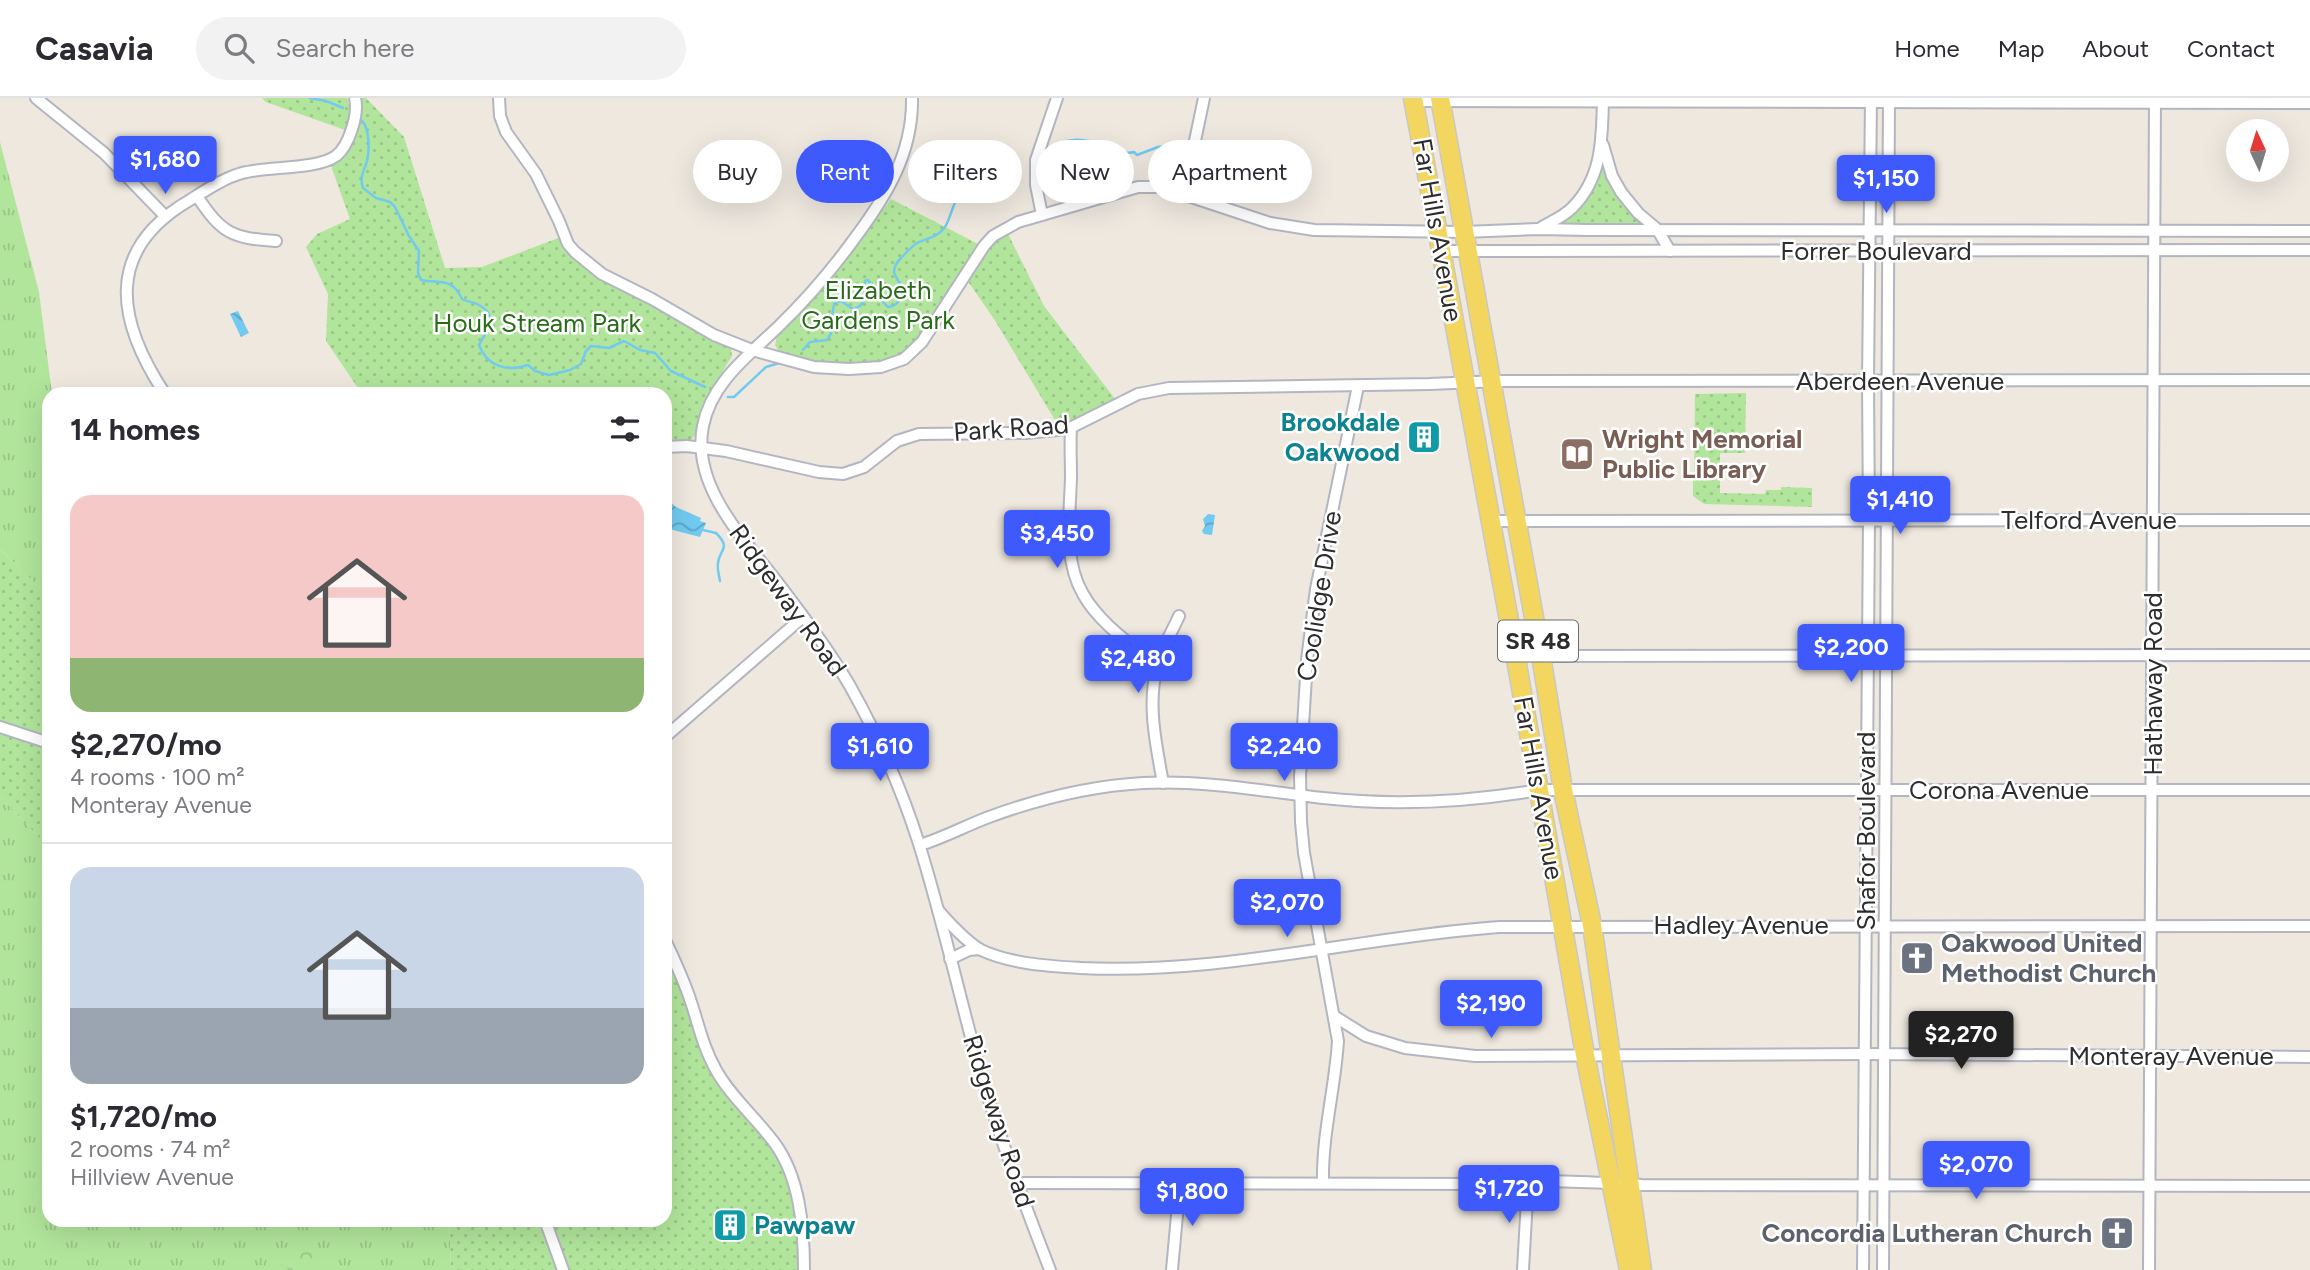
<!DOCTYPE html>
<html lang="en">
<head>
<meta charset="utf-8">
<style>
  :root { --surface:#fff; --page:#f2f2f3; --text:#2b2b33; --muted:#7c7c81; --line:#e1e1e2; --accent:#3e5afc }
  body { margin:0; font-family:Figtree,sans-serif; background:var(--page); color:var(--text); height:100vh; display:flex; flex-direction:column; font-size:26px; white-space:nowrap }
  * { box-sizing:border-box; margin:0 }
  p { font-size:23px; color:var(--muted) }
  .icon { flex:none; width:38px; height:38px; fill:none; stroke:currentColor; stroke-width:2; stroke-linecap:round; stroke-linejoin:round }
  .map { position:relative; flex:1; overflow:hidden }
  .side { position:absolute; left:42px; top:289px; width:630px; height:840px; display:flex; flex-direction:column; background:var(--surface); border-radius:21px; box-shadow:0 7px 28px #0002 }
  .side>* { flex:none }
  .banner { position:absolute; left:693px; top:42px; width:665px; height:63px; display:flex; gap:14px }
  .needle { width:46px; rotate:356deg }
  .fabs { position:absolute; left:2226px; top:21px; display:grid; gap:14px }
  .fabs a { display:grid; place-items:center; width:63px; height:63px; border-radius:50%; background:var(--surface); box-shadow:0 7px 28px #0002; font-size:35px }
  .price { position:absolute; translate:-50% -60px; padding:0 16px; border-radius:7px; background:var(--accent); color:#fff; font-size:23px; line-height:46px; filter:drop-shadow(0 2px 4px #0008) }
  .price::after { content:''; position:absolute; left:50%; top:42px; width:21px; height:16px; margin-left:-10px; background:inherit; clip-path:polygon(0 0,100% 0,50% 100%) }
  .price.active { background:#222; color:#fff }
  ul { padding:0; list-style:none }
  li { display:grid; align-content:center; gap:14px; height:371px; padding:0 28px }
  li+li { border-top:2px solid var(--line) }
  li span { display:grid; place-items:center; height:217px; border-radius:21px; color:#555 }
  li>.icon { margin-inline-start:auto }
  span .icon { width:126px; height:126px; fill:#fffc; stroke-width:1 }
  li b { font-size:30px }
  h2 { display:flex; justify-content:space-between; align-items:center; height:84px; padding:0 28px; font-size:30px }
  .pill { padding:0 24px; border-radius:32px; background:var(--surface); box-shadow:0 7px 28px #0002; font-size:24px; line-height:63px }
  .pill.active { background:var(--accent); color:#fff }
  header { display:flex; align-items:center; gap:42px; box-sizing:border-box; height:98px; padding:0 35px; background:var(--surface); border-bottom:2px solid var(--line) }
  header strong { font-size:33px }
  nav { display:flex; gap:38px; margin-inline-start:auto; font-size:24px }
  .search { width:490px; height:63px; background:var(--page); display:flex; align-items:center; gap:18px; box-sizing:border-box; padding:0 24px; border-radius:38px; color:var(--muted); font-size:26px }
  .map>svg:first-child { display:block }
  .grass { fill:url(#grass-tufts) }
  .forest { fill:url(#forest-crowns) }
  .park { fill:url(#park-dots) }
  .water { fill:url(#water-waves) }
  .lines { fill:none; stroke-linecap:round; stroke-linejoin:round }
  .stream { stroke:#72caf0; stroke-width:2.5 }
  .minor-casing { stroke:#b3b5c0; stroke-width:14 }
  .primary-casing { stroke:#c8c8c8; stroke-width:21 }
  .minor { stroke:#fff; stroke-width:10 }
  .primary { stroke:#f3d65f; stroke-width:18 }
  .labels { text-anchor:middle; stroke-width:5; stroke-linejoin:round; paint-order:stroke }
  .shield { fill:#fff; stroke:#6c6c6c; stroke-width:2 }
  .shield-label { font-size:24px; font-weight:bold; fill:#2d2d2d }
  .street-label { font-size:26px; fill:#2d2d2d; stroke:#fff }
  .park-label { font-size:26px; fill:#286c1a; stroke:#fff }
  .culture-label { font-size:26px; font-weight:bold; fill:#0d838f; stroke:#fff; text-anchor:end }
  .education-label { font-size:26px; font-weight:bold; fill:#785e54; stroke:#fff; text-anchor:start }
  .worship-label { font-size:26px; font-weight:bold; fill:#5b616d; stroke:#fff; text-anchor:start }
</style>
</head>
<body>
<header>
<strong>Casavia</strong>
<div class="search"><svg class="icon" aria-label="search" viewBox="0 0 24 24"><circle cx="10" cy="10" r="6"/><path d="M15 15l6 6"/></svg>Search here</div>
<nav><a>Home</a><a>Map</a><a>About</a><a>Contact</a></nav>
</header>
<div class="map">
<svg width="2310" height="1172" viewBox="0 0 2310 1172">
  <defs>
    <pattern id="grass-tufts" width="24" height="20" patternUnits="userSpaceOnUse" patternTransform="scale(1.75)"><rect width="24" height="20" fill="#b1e59b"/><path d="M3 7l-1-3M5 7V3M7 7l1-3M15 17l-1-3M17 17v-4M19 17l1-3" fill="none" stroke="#99c586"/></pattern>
    <pattern id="forest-crowns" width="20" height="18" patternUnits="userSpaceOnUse" patternTransform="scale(1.75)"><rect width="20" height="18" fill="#b1e59b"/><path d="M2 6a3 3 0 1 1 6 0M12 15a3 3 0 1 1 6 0" fill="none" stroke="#99c586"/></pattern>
    <pattern id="park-dots" width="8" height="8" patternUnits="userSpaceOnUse" patternTransform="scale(1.75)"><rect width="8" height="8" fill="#b1e59b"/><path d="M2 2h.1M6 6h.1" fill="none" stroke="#99c586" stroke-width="1.8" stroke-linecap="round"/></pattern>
    <pattern id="water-waves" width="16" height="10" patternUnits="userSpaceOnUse" patternTransform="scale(1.75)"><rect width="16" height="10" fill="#72caf0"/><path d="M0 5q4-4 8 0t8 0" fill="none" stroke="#5ea4c3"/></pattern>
  </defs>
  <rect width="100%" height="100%" fill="#eee8df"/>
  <g class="grass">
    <polygon points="0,44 39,194 52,296 49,296 49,499 0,451"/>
    <polygon points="0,698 49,750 49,1122 449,1122 451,1168 457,1172 0,1172"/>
  </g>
  <polygon class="forest" points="308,1145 322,1163 312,1172 288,1172 282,1158 284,1151 293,1146"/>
  <g class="park">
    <polygon points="262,0 347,0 351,12 345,32 266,4"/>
    <path d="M360,0H366L404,39L445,170L482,169L561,139C571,158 584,168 601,180L731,251L732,258L702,307L695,337L689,344L665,346V296H362L326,243L328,196L306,149L317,136L350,121L331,68C351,54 354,23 360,0Z"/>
    <polygon points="1600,57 1612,78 1657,131 1554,131 1571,110"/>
    <path d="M891,101L980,147C966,170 922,248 903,258C884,269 838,270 817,266C803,263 782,261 775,247L777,238L840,170Z"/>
    <path d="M1007,134L1044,208L1115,301L1079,321L1058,327L994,221L967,182C979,162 989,147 1007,134Z"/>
    <polygon points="1746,295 1745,355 1720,355 1720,395 1765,396 1766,392 1781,392 1781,389 1812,390 1812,409 1704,406 1693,398 1693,379 1697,378 1694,375 1695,296"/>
    <polygon points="0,451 49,499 49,750 0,698"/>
    <polygon points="665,842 708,955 762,1030 792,1080 804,1172 457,1172 451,1168 449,1122 665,1122"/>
  </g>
  <g class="water">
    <polygon points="238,213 249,235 241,239 230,216"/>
    <polygon points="665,399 676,409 701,420 700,423 706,425 700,439 665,430"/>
    <polygon points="1208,416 1215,417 1212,437 1204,436 1202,433 1205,428 1203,421"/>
  </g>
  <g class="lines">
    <g class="stream">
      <polyline points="310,0 326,3 343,10"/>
      <path d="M360,21C371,29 370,57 365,69C362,77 360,81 363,90L376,100L390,104L395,109L409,138L419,153L418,175L421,182C440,186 452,179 462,201C468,204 474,204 479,207C500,218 486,234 479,247C487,269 508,274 528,267L535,273L549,277L570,272L581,266L586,253L591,248L609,250L624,243L640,252L655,255L671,273L705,289"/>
      <path d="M1045,53C1064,38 1084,40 1106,48C1115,51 1123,57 1134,54L1137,57L1158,49L1184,46"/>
      <path d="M803,252L810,244L827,242C837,230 829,218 835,204L841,203L853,211C869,207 863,195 865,183L868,182C876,190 879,202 888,209C898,208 903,199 901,189C900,184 895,179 894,174C894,169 898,163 901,160C905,156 912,148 917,145C927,140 937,140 945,129C950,122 955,98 961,95C967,92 966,96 971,97C982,99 999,90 1005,81L1017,79"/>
      <polyline points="728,299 734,299 766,269 779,265"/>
      <path d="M703,432L716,435C732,451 719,451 718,465C717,471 719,477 720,483"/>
      <polyline points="665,926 666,925"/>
      <polyline points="665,1065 668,1069"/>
    </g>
    <g class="minor-casing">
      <g id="minor">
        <polyline points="36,0 104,55 165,118"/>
        <polyline points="499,0 500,18 506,34 536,76 559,123 568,146 575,154 602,176 652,201 714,237 752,252 814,269 849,271 881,269 904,261 922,244 984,148 993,138 1018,124 1138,89 1161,89 1270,125 1314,132 1464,134 1539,131 1587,132 2310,133"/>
        <path d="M912,0C913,57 885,100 852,144C830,174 805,203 778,229C749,257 711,285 703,328C691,388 744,441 778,485C803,518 829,552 850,588C878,638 902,692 919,746C941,816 957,888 976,958C996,1031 1023,1102 1050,1172"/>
        <polyline points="1414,3 2310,5"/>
        <polyline points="1603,47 1612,78 1621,94 1638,115 1657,131 1670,153"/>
        <polyline points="1184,95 1204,0"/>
        <path d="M197,98C222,136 232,140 276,143"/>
        <polyline points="1042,117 1036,87 1036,62 1057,0"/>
        <path d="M1539,131C1550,124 1563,119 1572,110C1603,79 1602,40 1603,0"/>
        <polyline points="1442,153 2310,152"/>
        <path d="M165,296C116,222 104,152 190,102C206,92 224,80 242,75C267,68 316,72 336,58C349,48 359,16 355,0"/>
        <path d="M1071,330C1070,346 1071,363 1071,379C1070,417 1063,462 1083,496C1099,525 1132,547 1157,568"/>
        <polyline points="665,349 687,348 726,353 819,374 843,376 864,369 897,343 919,336 1026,335 1068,331 1138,296 1169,290 1430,286 1499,283 2310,282"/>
        <polyline points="1490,423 2310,422"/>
        <polyline points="1515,555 1541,558 2310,557"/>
        <polyline points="0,629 49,645"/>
        <polyline points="665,639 803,519"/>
        <path d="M1163,685C1156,647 1147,606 1157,569C1161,551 1172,534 1179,518"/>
        <path d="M920,747C943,740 965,728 989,719C1038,701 1090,688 1143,685C1204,682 1262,693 1323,700C1395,708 1468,704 1539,692H2310"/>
        <path d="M938,812C947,823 969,846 981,852C1011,866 1048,868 1080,870C1222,877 1359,839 1499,829L2310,828"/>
        <path d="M665,842C675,863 685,885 692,907C699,929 704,951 716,972C731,999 755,1019 773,1043C800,1078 804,1129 804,1172"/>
        <polyline points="950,861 969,852 979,851"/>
        <polyline points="1334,918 1366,938 1405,950 1475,958 1866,956 2310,959"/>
        <path d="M1323,1084C1322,1036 1335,991 1338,943L1304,755L1301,724L1300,678L1307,562L1316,491L1358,288"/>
        <path d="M1018,1085L1488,1086C1540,1081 1591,1084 1642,1087L2310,1088"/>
        <polyline points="545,1122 563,1172"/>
        <polyline points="1172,1172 1180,1084"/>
        <polyline points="1523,1172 1528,1083"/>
        <polyline points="1863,1172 1869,422 1868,283 1871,0"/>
        <polyline points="1883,1172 1889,0"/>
        <polyline points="2149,1172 2155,0"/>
      </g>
    </g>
    <g class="primary-casing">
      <g id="primary">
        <polyline points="1413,0 1515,555 1585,957 1629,1172"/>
        <polyline points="1440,0 1541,558 1563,692 1592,827 1642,1172"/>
      </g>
    </g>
    <use href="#minor" class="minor"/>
    <use href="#primary" class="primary"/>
  </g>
  <defs>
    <g id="building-square" transform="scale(1.75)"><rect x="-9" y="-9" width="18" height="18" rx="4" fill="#0f9aa8" stroke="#fff"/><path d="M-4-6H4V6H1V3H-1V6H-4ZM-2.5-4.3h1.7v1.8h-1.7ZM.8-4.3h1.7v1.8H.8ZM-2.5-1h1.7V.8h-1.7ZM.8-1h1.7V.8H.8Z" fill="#fff"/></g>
    <g id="library-square" transform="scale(1.75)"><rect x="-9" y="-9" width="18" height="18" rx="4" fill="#8d6e63" stroke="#fff"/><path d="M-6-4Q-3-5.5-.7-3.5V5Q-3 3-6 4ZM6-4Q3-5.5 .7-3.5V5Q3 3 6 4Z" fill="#fff"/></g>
    <g id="church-square" transform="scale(1.75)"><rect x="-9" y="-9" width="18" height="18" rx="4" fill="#6b7280" stroke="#fff"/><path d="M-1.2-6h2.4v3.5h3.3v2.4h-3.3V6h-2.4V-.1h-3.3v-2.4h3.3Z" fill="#fff"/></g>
  </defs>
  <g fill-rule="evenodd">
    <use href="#building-square" x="1424" y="339"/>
    <use href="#library-square" x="1577" y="356"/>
    <use href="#church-square" x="1917" y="860"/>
    <use href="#building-square" x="730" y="1127"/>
    <use href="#church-square" x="2117" y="1135"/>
  </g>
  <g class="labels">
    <rect class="shield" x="1498" y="522.5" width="80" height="41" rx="5"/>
    <g class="shield-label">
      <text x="1538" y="551">SR 48</text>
    </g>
    <g class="street-label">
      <text transform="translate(1438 132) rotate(80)" y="9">Far Hills Avenue</text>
      <text x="1876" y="162">Forrer Boulevard</text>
      <text x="1900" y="292">Aberdeen Avenue</text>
      <text transform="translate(1011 330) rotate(-4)" y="9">Park Road</text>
      <text x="2089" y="431">Telford Avenue</text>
      <text transform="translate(1319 498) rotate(-81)" y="9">Coolidge Drive</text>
      <text transform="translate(788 502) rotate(54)" y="9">Ridgeway Road</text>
      <text transform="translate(2153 586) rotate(-90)" y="9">Hathaway Road</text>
      <text transform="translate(1539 690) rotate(80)" y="9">Far Hills Avenue</text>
      <text x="1999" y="701">Corona Avenue</text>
      <text transform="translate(1866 733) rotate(-90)" y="9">Shafor Boulevard</text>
      <text x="1741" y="836">Hadley Avenue</text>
      <text x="2171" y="967">Monteray Avenue</text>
      <text transform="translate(999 1023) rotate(72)" y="9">Ridgeway Road</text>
    </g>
    <g class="park-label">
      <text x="878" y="201">Elizabeth<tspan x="878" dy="30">Gardens Park</tspan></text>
      <text x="537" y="234">Houk Stream Park</text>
    </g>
    <g class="culture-label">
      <text x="1400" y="333">Brookdale<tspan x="1400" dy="30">Oakwood</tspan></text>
      <text x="754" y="1136" text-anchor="start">Pawpaw</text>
    </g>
    <g class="education-label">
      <text x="1602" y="350">Wright Memorial<tspan x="1602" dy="30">Public Library</tspan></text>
    </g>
    <g class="worship-label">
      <text x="1941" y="854">Oakwood United<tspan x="1941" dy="30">Methodist Church</tspan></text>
      <text x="2092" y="1144" text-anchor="end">Concordia Lutheran Church</text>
    </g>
  </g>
</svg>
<div class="fabs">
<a><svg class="needle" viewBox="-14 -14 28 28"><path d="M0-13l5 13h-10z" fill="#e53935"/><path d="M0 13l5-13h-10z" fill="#7c7c81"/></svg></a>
</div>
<b class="price" style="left:165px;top:98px">$1,680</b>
<b class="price" style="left:1886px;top:117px">$1,150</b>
<b class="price" style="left:1900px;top:438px">$1,410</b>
<b class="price" style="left:1057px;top:472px">$3,450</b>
<b class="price" style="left:1851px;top:586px">$2,200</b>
<b class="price" style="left:1138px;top:597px">$2,480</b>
<b class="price" style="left:880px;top:685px">$1,610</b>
<b class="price" style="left:1284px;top:685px">$2,240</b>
<b class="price" style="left:1287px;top:841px">$2,070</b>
<b class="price" style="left:1491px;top:942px">$2,190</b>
<b class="price active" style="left:1961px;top:973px">$2,270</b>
<b class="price" style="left:1976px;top:1103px">$2,070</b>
<b class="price" style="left:1509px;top:1127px">$1,720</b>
<b class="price" style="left:1192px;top:1130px">$1,800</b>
<div class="banner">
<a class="pill">Buy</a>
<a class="pill active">Rent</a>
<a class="pill">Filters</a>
<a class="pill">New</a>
<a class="pill">Apartment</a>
</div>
<section class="side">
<h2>14 homes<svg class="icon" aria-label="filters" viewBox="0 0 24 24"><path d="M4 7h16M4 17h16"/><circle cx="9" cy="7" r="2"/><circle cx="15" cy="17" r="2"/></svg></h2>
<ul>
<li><span style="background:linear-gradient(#f6c9c9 75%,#8fb573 0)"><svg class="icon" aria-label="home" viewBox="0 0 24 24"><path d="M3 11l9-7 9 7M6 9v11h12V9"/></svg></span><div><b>$2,270/mo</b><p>4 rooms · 100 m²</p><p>Monteray Avenue</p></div></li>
<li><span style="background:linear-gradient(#c9d6e8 65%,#9aa5b1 0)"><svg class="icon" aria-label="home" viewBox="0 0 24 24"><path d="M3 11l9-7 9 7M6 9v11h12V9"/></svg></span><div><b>$1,720/mo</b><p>2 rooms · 74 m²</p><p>Hillview Avenue</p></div></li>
</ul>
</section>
</div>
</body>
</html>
